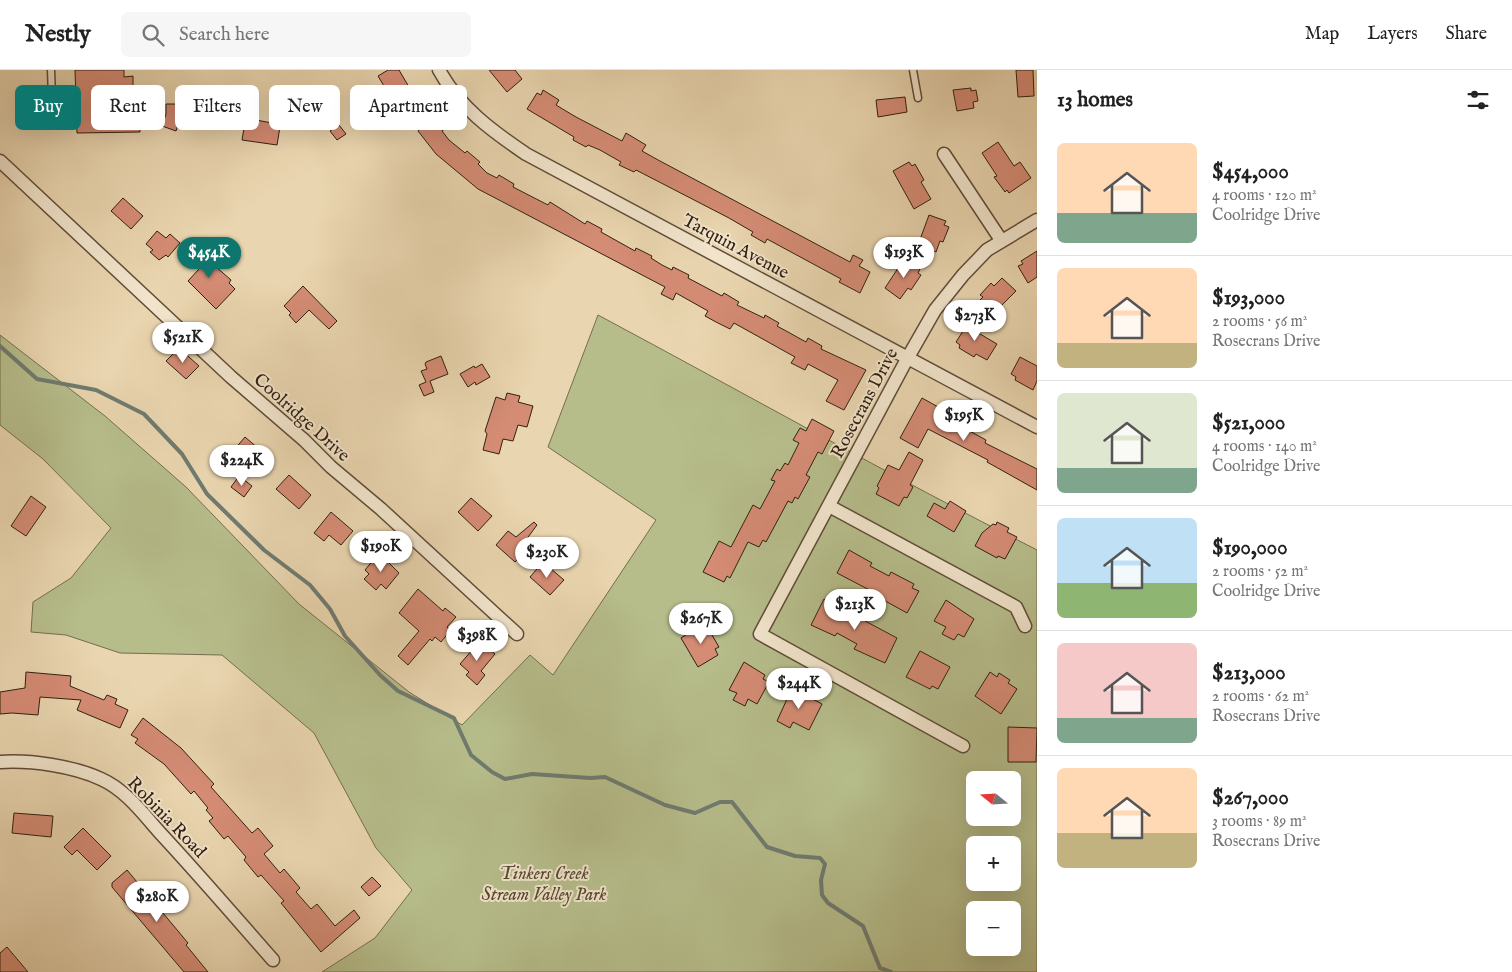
<!DOCTYPE html>
<html lang="en">
<head>
<meta charset="utf-8">
<style>
  :root { --surface:#fff; --page:#f6f6f6; --text:#222; --muted:#767676; --line:#e0e0e0; --accent:#0f766e }
  body { margin:0; font-family:"IM FELL English",serif; background:var(--page); color:var(--text); height:100vh; display:flex; flex-direction:column; font-size:19px; white-space:nowrap }
  * { box-sizing:border-box; margin:0 }
  p { font-size:16px; color:var(--muted) }
  .icon { flex:none; width:28px; height:28px; fill:none; stroke:currentColor; stroke-width:2; stroke-linecap:round; stroke-linejoin:round }
  .map { position:relative; flex:1; overflow:hidden }
  .side { display:flex; flex-direction:column; background:var(--surface); width:475px }
  .side>* { flex:none }
  .top-card { position:absolute; left:15px; top:15px; width:475px; height:45px; display:flex; gap:10px }
  .needle { width:32px; rotate:288deg }
  .buttons { position:absolute; left:966px; top:701px; display:grid; gap:10px }
  .buttons a { display:grid; place-items:center; width:55px; height:55px; border-radius:8px; background:var(--surface); box-shadow:0 5px 20px #0002; font-size:25px }
  .price { position:absolute; translate:-50% -42px; padding:0 11px; border-radius:18px; background:#fff; color:#222; font-size:16px; line-height:32px; filter:drop-shadow(0 1px 2px #0008) }
  .price::after { content:''; position:absolute; left:50%; top:30px; width:15px; height:11px; margin-left:-8px; background:inherit; clip-path:polygon(0 0,100% 0,50% 100%) }
  .price.on { background:var(--accent); color:#fff }
  ul { padding:0; list-style:none }
  li { display:flex; align-items:center; gap:15px; height:125px; padding:0 20px }
  li+li { border-top:1px solid var(--line) }
  li span { display:grid; place-items:center; flex:none; width:140px; height:100px; border-radius:8px; color:#555 }
  li>.icon { margin-inline-start:auto }
  span .icon { width:60px; height:60px; fill:#fffc; stroke-width:1 }
  li b { font-size:21px }
  h2 { display:flex; justify-content:space-between; align-items:center; height:60px; padding:0 20px; font-size:21px }
  .chip { padding:0 18px; border-radius:8px; background:var(--surface); box-shadow:0 5px 20px #0002; font-size:18px; line-height:45px }
  .chip.on { background:var(--accent); color:#fff }
  header { display:flex; align-items:center; gap:30px; box-sizing:border-box; height:70px; padding:0 25px; background:var(--surface); border-bottom:1px solid var(--line) }
  header strong { font-size:24px }
  nav { display:flex; gap:28px; margin-inline-start:auto; font-size:18px }
  .search { width:350px; height:45px; background:var(--page); display:flex; align-items:center; gap:12px; box-sizing:border-box; padding:0 18px; border-radius:8px; color:var(--muted); font-size:19px }
  main { display:flex; flex:1; min-height:0 }
  .map>svg:first-child { display:block }
  .green { fill:#b6bd8b; stroke:#746e4e; fill-rule:evenodd }
  .lines { fill:none; stroke-linecap:round; stroke-linejoin:round }
  .stream { stroke:#6f7b6f; stroke-width:4 }
  .building { fill:#d58c75; stroke:#322012 }
  .lane-casing { stroke:#604d39; stroke-width:9 }
  .street-casing { stroke:#604d39; stroke-width:15 }
  .lane { stroke:#f1e4cb; stroke-width:6 }
  .street { stroke:#f1e4cb; stroke-width:12 }
  .labels { text-anchor:middle; stroke-width:4; stroke-linejoin:round; paint-order:stroke }
  .street-label { font-size:18px; fill:#322012; stroke:#f1e4cb }
  .park-label { font-size:18px; font-style:italic; fill:#534730; stroke:#f1e4cb }
</style>
</head>
<body>
<header>
<strong>Nestly</strong>
<div class="search"><svg class="icon" aria-label="search" viewBox="0 0 24 24"><circle cx="10" cy="10" r="6"/><path d="M15 15l6 6"/></svg>Search here</div>
<nav><a>Map</a><a>Layers</a><a>Share</a></nav>
</header>
<main>
<div class="map">
<svg width="1037" height="902" viewBox="0 0 1037 902">
  <rect width="100%" height="100%" fill="#e9d5af"/>
  <filter id="stains"><feTurbulence type="fractalNoise" baseFrequency=".004" numOctaves="4"/><feColorMatrix values="0 0 0 0 .2 0 0 0 0 .09 0 0 0 0 .02 0 0 0 .5 -.17"/></filter>
  <radialGradient id="worn" r=".72"><stop offset=".6" stop-color="#630" stop-opacity="0"/><stop offset="1" stop-color="#630" stop-opacity=".3"/></radialGradient>
  <path class="green" d="M598,245C744,323 889,405 1037,480V902H322L375,868L412,820L376,778L314,663L222,585L120,583L66,565L31,562L33,532L71,508L111,458L43,389L0,355V265L105,346L186,417L299,534L409,622L462,655L530,585L553,605L656,450L548,377ZM975,710H1012V748H975ZM975,775H1012V812H975ZM975,840H1012V878H975Z"/>
  <g class="lines">
    <polyline class="stream" points="0,276 37,309 96,320 144,344 182,384 207,424 264,480 310,515 330,539 345,566 380,605 398,621 454,648 471,685 492,702 505,709 532,704 590,708 605,707 665,735 695,743 720,732 732,732 767,777 795,786 820,788 825,794 821,810 822,825 828,833 863,856 880,898 891,902"/>
  </g>
  <g class="building">
    <polygon points="75,0 124,0 124,7 133,6 133,23 139,23 140,62 77,63"/>
    <polygon points="388,0 399,0 423,41 406,53 378,6"/>
    <polygon points="489,0 515,0 522,9 507,22"/>
    <polygon points="1016,0 1033,0 1034,26 1018,27"/>
    <polygon points="971,18 971,21 976,20 978,31 973,32 974,38 957,41 953,20"/>
    <polygon points="543,20 559,30 556,35 576,47 622,71 626,63 646,75 642,81 660,91 850,192 853,185 863,190 859,196 870,202 860,223 839,212 841,209 767,169 765,173 751,165 753,162 729,148 636,100 634,102 619,95 621,92 600,80 588,75 586,77 573,70 574,67 527,39 537,23 541,25"/>
    <polygon points="905,27 907,42 878,47 876,30"/>
    <polygon points="166,34 179,34 179,52 176,61 162,56 166,44"/>
    <polygon points="435,46 445,59 442,61 449,70 465,83 467,81 480,92 478,94 487,103 497,108 499,105 514,114 513,117 548,135 550,132 585,154 587,151 602,159 601,162 635,181 636,178 652,186 651,188 662,195 672,200 673,197 689,205 688,208 722,226 724,223 739,232 737,235 764,248 765,245 779,253 777,256 788,262 806,272 808,268 822,276 821,279 866,300 844,340 826,331 838,310 808,294 805,300 791,293 795,287 734,253 730,259 716,252 705,246 708,241 676,223 673,230 661,224 665,217 478,119 436,84 418,61"/>
    <polygon points="256,50 272,53 272,56 280,57 277,75 242,70 245,52 255,53"/>
    <polygon points="339,55 346,64 337,70 330,61"/>
    <polygon points="998,72 1014,96 1020,92 1031,108 1009,123 1007,120 1005,122 994,107 997,106 982,83"/>
    <polygon points="909,92 912,96 915,94 924,110 921,112 931,129 914,139 893,101"/>
    <polygon points="123,128 143,146 131,159 111,141"/>
    <polygon points="929,145 946,151 944,155 949,157 943,172 940,171 936,182 918,175"/>
    <polygon points="157,161 166,168 170,164 180,173 168,187 166,185 159,190 150,182 153,180 146,174"/>
    <polygon points="191,175 231,210 229,213 235,219 216,239 188,211 199,199 183,185"/>
    <polygon points="1037,181 1037,207 1028,213 1018,196 1023,194 1021,191"/>
    <polygon points="904,189 920,199 918,203 921,205 911,220 908,218 900,229 885,218"/>
    <polygon points="1002,208 1016,221 993,244 979,231 983,227 980,225 991,213 994,216"/>
    <polygon points="303,216 337,251 329,259 309,240 296,253 289,245 291,243 284,236"/>
    <polygon points="970,250 979,256 975,261 997,274 987,290 976,284 974,287 959,278 960,275 956,272"/>
    <polygon points="179,278 199,296 186,309 166,291"/>
    <polygon points="441,286 448,304 430,311 434,322 424,326 419,315 426,312 421,301 427,299 425,294 426,292"/>
    <polygon points="1020,287 1037,296 1037,311 1033,320 1015,310 1016,307 1011,304"/>
    <polygon points="482,294 490,307 476,315 475,312 468,317 460,304 474,296 475,298"/>
    <polygon points="507,323 520,326 518,332 533,336 527,357 518,355 513,371 503,369 499,384 483,380 487,364 485,361 496,327 505,330"/>
    <polygon points="922,328 940,338 937,343 986,370 985,373 1037,399 1037,420 987,392 988,390 928,359 918,378 900,368"/>
    <polygon points="812,349 834,361 822,384 818,382 806,405 810,407 798,429 795,427 792,433 788,431 766,472 763,470 759,477 748,472 730,508 727,506 724,512 703,502 719,471 731,477 753,435 760,439 775,411 771,410 777,399 780,401 785,393 788,395 799,373 793,370 800,358 806,361"/>
    <polygon points="245,367 267,386 251,405 228,387"/>
    <polygon points="909,382 923,390 910,415 913,417 907,428 904,427 899,436 876,424 879,418 877,416 888,395 899,400"/>
    <polygon points="289,405 311,425 299,439 276,419"/>
    <polygon points="239,406 252,416 244,427 231,417"/>
    <polygon points="31,426 46,437 26,466 11,456"/>
    <polygon points="471,428 492,446 478,461 458,442"/>
    <polygon points="950,431 966,441 954,462 927,446 934,433 945,439"/>
    <polygon points="331,442 353,461 341,475 329,465 324,471 314,463"/>
    <polygon points="534,452 537,455 523,474 528,478 515,492 496,475 508,461 516,467"/>
    <polygon points="997,452 1009,458 1007,462 1017,467 1005,489 998,486 997,488 975,476 982,463 993,454 996,455"/>
    <polygon points="849,480 872,493 870,496 889,506 891,502 914,514 912,518 919,521 907,543 878,527 879,525 837,503"/>
    <polygon points="379,483 399,503 386,519 381,514 376,520 364,509 369,504 365,500"/>
    <polygon points="543,492 564,510 550,525 530,507"/>
    <polygon points="418,519 443,541 445,538 456,547 447,557 451,560 441,572 435,567 432,571 430,569 408,595 398,586 419,561 399,543"/>
    <polygon points="824,529 897,568 885,593 854,579 857,574 837,563 835,566 811,555"/>
    <polygon points="946,530 974,549 964,567 958,564 954,570 942,564 946,557 934,551"/>
    <polygon points="705,553 719,577 715,579 718,585 698,597 681,568"/>
    <polygon points="480,571 495,584 481,601 485,605 477,615 466,605 469,602 460,594"/>
    <polygon points="920,581 950,597 938,619 932,616 930,619 906,607"/>
    <polygon points="744,592 765,605 763,609 769,612 757,634 748,629 745,636 733,630 737,623 729,620"/>
    <polygon points="26,602 71,606 70,616 104,630 107,625 117,629 115,634 128,640 120,658 77,640 81,630 40,627 38,645 12,643 0,644 0,622 25,618"/>
    <polygon points="990,602 997,607 999,603 1010,610 1008,613 1017,619 1001,644 975,626"/>
    <polygon points="792,618 822,634 809,660 793,652 790,658 777,651"/>
    <polygon points="143,648 181,678 214,714 211,717 252,763 258,758 273,776 264,784 280,803 284,799 300,818 296,822 311,839 317,834 335,856 354,840 360,848 321,882 281,833 284,831 261,805 258,807 244,790 246,787 228,766 224,769 209,751 213,748 206,740 208,738 194,721 191,724 164,694 135,673 138,669 131,665"/>
    <polygon points="1008,657 1037,658 1036,692 1008,692"/>
    <polygon points="14,743 53,746 51,767 12,763"/>
    <polygon points="83,758 111,786 97,800 77,780 72,785 64,777"/>
    <polygon points="127,800 188,873 186,875 208,902 184,902 112,817 112,813"/>
    <polygon points="372,807 381,816 369,826 361,817"/>
    <polygon points="7,877 28,902 0,902 0,883"/>
  </g>
  <g class="lines">
    <g class="lane-casing">
      <g id="lane">
        <polyline points="51,0 53,54"/>
        <polyline points="913,0 918,28"/>
      </g>
    </g>
    <g class="street-casing">
      <g id="street">
        <path d="M439,0C459,37 492,61 526,84L1037,357"/>
        <polyline points="944,84 1001,170"/>
        <polyline points="0,91 231,307 304,370 331,397 381,439 517,564"/>
        <polyline points="829,436 1016,537 1025,556"/>
        <polyline points="963,676 760,564 907,289 935,240 963,205 987,180 1037,150"/>
        <path d="M0,692C31,690 73,696 101,709C126,720 144,745 162,765C200,806 236,848 273,890"/>
      </g>
    </g>
    <use href="#lane" class="lane"/>
    <use href="#street" class="street"/>
  </g>
  <g class="labels">
    <g class="street-label">
      <text transform="translate(736 176) rotate(28)" y="6">Tarquin Avenue</text>
      <text transform="translate(864 333) rotate(-62)" y="6">Rosecrans Drive</text>
      <text transform="translate(302 347) rotate(42)" y="6">Coolridge Drive</text>
      <text transform="translate(167 747) rotate(46)" y="6">Robinia Road</text>
    </g>
    <g class="park-label">
      <text x="544" y="809">Tinkers Creek<tspan x="544" dy="21">Stream Valley Park</tspan></text>
    </g>
  </g>
  <rect width="100%" height="100%" filter="url(#stains)"/>
  <rect width="100%" height="100%" fill="url(#worn)"/>
</svg>
<div class="buttons">
<a><svg class="needle" viewBox="-14 -14 28 28"><path d="M0-13l5 13h-10z" fill="#e53935"/><path d="M0 13l5-13h-10z" fill="#767676"/></svg></a>
<a>+</a>
<a>−</a>
</div>
<b class="price on" style="left:209px;top:209px">$454K</b>
<b class="price" style="left:904px;top:209px">$193K</b>
<b class="price" style="left:975px;top:272px">$273K</b>
<b class="price" style="left:183px;top:294px">$521K</b>
<b class="price" style="left:964px;top:372px">$195K</b>
<b class="price" style="left:242px;top:417px">$224K</b>
<b class="price" style="left:381px;top:503px">$190K</b>
<b class="price" style="left:547px;top:509px">$230K</b>
<b class="price" style="left:855px;top:561px">$213K</b>
<b class="price" style="left:701px;top:575px">$267K</b>
<b class="price" style="left:477px;top:592px">$398K</b>
<b class="price" style="left:799px;top:640px">$244K</b>
<b class="price" style="left:157px;top:853px">$280K</b>
<div class="top-card">
<a class="chip on">Buy</a>
<a class="chip">Rent</a>
<a class="chip">Filters</a>
<a class="chip">New</a>
<a class="chip">Apartment</a>
</div>
</div>
<section class="side">
<h2>13 homes<svg class="icon" aria-label="filters" viewBox="0 0 24 24"><path d="M4 7h16M4 17h16"/><circle cx="9" cy="7" r="2"/><circle cx="15" cy="17" r="2"/></svg></h2>
<ul>
<li><span style="background:linear-gradient(#ffd9b3 70%,#7fa58c 0)"><svg class="icon" aria-label="home" viewBox="0 0 24 24"><path d="M3 11l9-7 9 7M6 9v11h12V9"/></svg></span><div><b>$454,000</b><p>4 rooms · 120 m²</p><p>Coolridge Drive</p></div></li>
<li><span style="background:linear-gradient(#ffd9b3 75%,#c2b280 0)"><svg class="icon" aria-label="home" viewBox="0 0 24 24"><path d="M3 11l9-7 9 7M6 9v11h12V9"/></svg></span><div><b>$193,000</b><p>2 rooms · 56 m²</p><p>Rosecrans Drive</p></div></li>
<li><span style="background:linear-gradient(#dfe7d0 75%,#7fa58c 0)"><svg class="icon" aria-label="home" viewBox="0 0 24 24"><path d="M3 11l9-7 9 7M6 9v11h12V9"/></svg></span><div><b>$521,000</b><p>4 rooms · 140 m²</p><p>Coolridge Drive</p></div></li>
<li><span style="background:linear-gradient(#bfe0f5 65%,#8fb573 0)"><svg class="icon" aria-label="home" viewBox="0 0 24 24"><path d="M3 11l9-7 9 7M6 9v11h12V9"/></svg></span><div><b>$190,000</b><p>2 rooms · 52 m²</p><p>Coolridge Drive</p></div></li>
<li><span style="background:linear-gradient(#f6c9c9 75%,#7fa58c 0)"><svg class="icon" aria-label="home" viewBox="0 0 24 24"><path d="M3 11l9-7 9 7M6 9v11h12V9"/></svg></span><div><b>$213,000</b><p>2 rooms · 62 m²</p><p>Rosecrans Drive</p></div></li>
<li><span style="background:linear-gradient(#ffd9b3 65%,#c2b280 0)"><svg class="icon" aria-label="home" viewBox="0 0 24 24"><path d="M3 11l9-7 9 7M6 9v11h12V9"/></svg></span><div><b>$267,000</b><p>3 rooms · 89 m²</p><p>Rosecrans Drive</p></div></li>
</ul>
</section>
</main>
</body>
</html>
